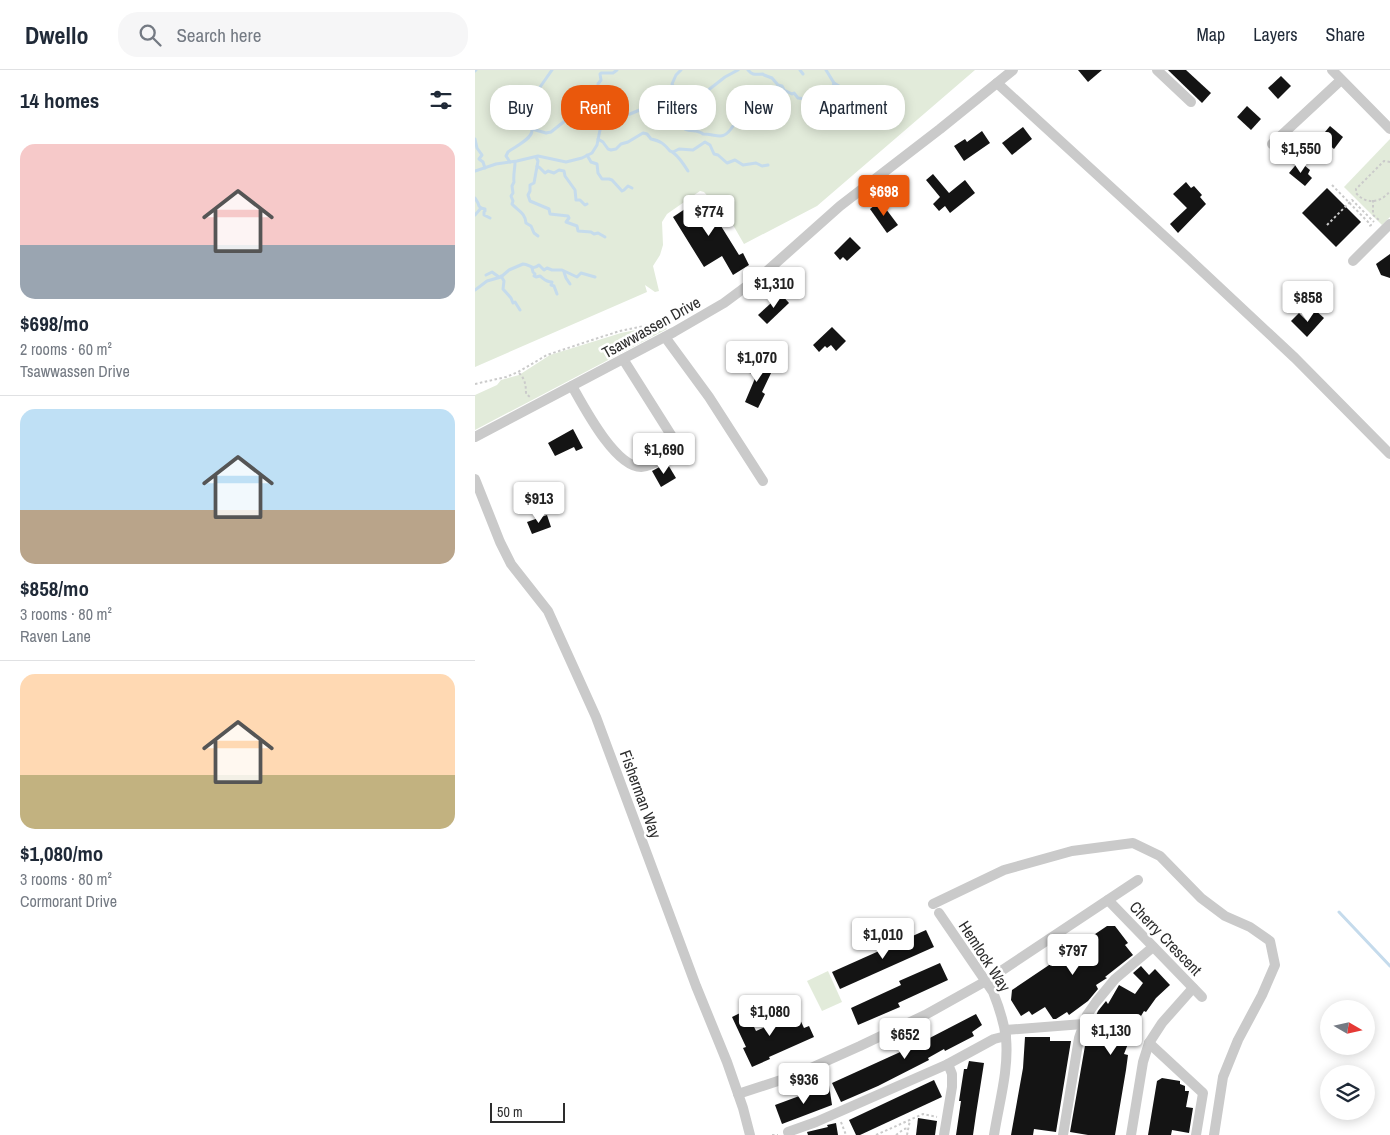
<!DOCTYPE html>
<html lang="en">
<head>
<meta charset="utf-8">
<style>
  :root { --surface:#fff; --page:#f6f6f7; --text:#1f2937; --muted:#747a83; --line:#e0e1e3; --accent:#ea580c }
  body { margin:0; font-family:"Archivo Narrow",sans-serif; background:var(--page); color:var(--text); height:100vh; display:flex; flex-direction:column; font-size:19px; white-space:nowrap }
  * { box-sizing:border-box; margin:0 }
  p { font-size:16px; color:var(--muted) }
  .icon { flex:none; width:28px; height:28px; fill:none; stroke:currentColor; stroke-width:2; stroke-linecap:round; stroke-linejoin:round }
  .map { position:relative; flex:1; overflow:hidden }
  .drawer { display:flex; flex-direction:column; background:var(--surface); width:475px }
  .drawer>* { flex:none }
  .hud { position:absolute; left:15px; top:15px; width:475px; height:45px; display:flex; gap:10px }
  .needle { width:32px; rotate:99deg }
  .buttons { position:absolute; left:845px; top:930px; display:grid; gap:10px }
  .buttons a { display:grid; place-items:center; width:55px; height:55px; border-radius:50%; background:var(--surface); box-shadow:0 2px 12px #0003; font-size:25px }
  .scale { position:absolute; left:15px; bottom:12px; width:75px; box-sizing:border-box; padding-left:5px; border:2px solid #2d2d2d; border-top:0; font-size:14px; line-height:18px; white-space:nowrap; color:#2d2d2d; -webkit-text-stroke:4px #fff; paint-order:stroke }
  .price { position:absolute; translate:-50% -42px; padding:0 11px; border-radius:5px; background:#fff; color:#222; font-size:16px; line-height:32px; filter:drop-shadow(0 1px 2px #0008) }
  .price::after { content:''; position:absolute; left:50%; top:30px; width:15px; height:11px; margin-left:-8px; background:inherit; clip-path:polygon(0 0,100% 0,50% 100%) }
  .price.selected { background:var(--accent); color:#fff }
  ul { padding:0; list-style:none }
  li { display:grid; align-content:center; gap:10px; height:265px; padding:0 20px }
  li+li { border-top:1px solid var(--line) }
  li span { display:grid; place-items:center; height:155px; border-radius:15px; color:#555 }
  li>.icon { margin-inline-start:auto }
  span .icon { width:90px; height:90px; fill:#fffc; stroke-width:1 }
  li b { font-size:21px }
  h2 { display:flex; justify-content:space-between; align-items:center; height:60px; padding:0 20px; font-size:21px }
  .pill { padding:0 18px; border-radius:20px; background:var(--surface); box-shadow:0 2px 12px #0003; font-size:18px; line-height:45px }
  .pill.selected { background:var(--accent); color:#fff }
  header { display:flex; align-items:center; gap:30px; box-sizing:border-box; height:70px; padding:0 25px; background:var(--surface); border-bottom:1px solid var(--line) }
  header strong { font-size:24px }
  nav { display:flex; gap:28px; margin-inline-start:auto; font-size:18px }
  .search { width:350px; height:45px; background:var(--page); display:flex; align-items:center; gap:12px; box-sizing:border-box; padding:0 18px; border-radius:20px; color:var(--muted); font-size:19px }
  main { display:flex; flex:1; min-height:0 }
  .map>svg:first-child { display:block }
  .green { fill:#e2ebda }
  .water { fill:#c5dbec }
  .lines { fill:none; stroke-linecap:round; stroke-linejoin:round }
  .stream { stroke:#c5dbec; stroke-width:3 }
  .building { fill:#141414 }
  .path { stroke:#cacaca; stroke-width:2; stroke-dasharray:2.5 2.5; stroke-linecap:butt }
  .minor { stroke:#cacaca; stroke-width:10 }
  .labels { text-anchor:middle; stroke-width:5; stroke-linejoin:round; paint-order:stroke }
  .street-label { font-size:16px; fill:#2d2d2d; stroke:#fff }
</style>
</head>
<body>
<header>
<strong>Dwello</strong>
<div class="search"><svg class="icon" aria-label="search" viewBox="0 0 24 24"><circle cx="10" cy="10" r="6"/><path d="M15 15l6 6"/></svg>Search here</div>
<nav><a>Map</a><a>Layers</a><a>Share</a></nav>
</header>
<main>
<section class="drawer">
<h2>14 homes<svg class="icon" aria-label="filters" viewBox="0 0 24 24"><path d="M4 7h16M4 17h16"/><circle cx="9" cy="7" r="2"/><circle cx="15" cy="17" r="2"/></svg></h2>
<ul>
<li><span style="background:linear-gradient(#f6c9c9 65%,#9aa5b1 0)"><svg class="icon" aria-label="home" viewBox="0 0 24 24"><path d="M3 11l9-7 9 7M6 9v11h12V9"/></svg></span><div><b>$698/mo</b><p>2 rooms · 60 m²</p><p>Tsawwassen Drive</p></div></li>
<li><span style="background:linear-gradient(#bfe0f5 65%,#b9a48a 0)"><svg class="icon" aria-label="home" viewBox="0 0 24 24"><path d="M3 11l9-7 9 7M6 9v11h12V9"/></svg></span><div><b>$858/mo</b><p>3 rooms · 80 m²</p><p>Raven Lane</p></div></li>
<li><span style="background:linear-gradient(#ffd9b3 65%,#c2b280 0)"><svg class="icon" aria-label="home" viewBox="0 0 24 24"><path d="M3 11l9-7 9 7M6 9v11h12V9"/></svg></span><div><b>$1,080/mo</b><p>3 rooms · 80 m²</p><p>Cormorant Drive</p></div></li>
</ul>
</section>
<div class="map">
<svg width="915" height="1065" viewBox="0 0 915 1065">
  <rect width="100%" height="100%" fill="#fff"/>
  <g class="green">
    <polygon points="0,0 500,0 342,136 269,174 247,136 243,138 229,122 225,121 192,144 187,152 188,175 185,185 178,196 184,221 180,222 170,215 172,222 0,297"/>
    <polygon points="915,69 915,147 907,155 869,117"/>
    <polygon points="186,255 190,256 192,259 0,360 0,325 22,315 26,310 44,305 75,285 146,263"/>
    <polygon points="353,901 367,932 347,941 332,911"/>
  </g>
  <polygon class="water" points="313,927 318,937 289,950 288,946 292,944 290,938"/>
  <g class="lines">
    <g class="stream">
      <path d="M273,0C278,6 281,4 288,4L289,5L297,8L303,15L307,16L309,20L317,24L319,23L323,28L331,29V30"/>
      <polyline points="325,0 328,4"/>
      <polyline points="351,0 359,13 374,22 382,25"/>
      <polyline points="0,1 1,0"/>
      <polyline points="359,13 356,22 360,25 364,37"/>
      <polyline points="187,33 188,30 200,27 201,20 197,14 201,5 206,0"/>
      <path d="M212,37C213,44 210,50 204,52L203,55C203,55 209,58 210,59C217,62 222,59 228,64C243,64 248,72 258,56"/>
      <polyline points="57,59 71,63 76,62 91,50 96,50 99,49 104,41 114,33 119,34 122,32 123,24 126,19 123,16 123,14 126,10 125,4 126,3 138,3 142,0"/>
      <polyline points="0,69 2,78 7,85 4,89 8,92 10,98"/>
      <path d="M123,69L128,72L133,79L136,80L141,79L146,74L153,72L168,63L172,64L176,69C186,71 189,74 195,81C202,83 209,95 213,101"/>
      <polyline points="198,82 204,79 218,80 230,72 235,75 239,84 243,85 252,93 260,90 268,95 281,93 287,96 293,95"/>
      <polyline points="112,85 116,92 122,94 123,103 127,109 134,109 137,110 147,121 149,120 153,116 157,118"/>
      <polyline points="61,87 63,91 59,113 55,115 55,121 53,125 55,131 74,139 75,144 93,146 94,148 91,152 102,156 103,161 116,162 119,164 123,163 130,167"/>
      <path d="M35,92L31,86L33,82C39,77 56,70 57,61C57,55 52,51 57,46C62,40 69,40 69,31L63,26V20L77,0"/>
      <path d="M40,92C40,99 38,106 39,112L37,116L38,123L36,126L38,131L37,134C43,141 50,142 51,153L56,156L59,163L63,166"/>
      <polyline points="62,96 65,98 70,103 73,101 79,103 84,100 89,101 90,106 100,120 101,130 105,130 110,135 112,134"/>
      <polyline points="0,101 21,94 42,91 63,86 91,92 107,88 117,83 122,75 125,60 129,53 135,49 155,44 179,34 187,33 209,38 216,36 224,32 227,25 250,7 263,0"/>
      <polyline points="0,128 3,133 4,136 6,138 10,139 10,141 9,142 9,145 15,148"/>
      <polyline points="0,145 6,138"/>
      <path d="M57,198L58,202L60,204L59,206L61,207L65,206C69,209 71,212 77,212L76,215L79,216L82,224"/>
      <polyline points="89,202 91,208 95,214"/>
      <polyline points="11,205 17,202 24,207"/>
      <polyline points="26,206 29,211 28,219 36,228 38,233 40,232 45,240"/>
      <path d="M0,220L12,211L26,207L34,200L48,194C55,194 57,201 64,195L69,200L72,198L77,200H87L102,207L106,203L120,207"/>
      <polyline points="864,842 915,896"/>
    </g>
  </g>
  <g class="building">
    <polygon points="603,0 627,0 613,12"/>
    <polygon points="693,0 711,0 736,23 727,33"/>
    <polygon points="806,6 816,16 803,29 793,18"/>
    <polygon points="772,36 786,49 776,60 762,47"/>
    <polygon points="855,56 868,67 859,79 845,68"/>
    <polygon points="548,57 557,69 537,85 527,73"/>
    <polygon points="507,61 515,73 489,91 479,76 490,69 492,72"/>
    <polygon points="824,91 835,100 833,104 837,108 830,116 814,103"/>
    <polygon points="458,104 474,123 490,110 500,123 475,143 470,136 464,141 458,134 465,127 451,110"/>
    <polygon points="711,112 716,118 719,116 727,125 725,127 731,134 703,163 695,154 712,138 698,124"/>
    <polygon points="852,118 886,152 861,177 827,143"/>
    <polygon points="228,127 264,185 268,183 274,195 258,205 247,186 229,197 198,147"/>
    <polygon points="405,131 423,155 412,163 395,139"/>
    <polygon points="375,167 386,178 372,191 368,187 365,190 359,183"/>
    <polygon points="915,184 915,208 906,205 901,194"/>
    <polygon points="306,224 314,233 292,254 283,245"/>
    <polygon points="840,240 849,248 832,267 816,251 824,243 831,250"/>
    <polygon points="357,257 371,271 361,281 356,275 352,278 350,276 344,282 338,275"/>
    <polygon points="273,290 297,301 287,322 290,324 283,338 270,332 281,306 268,300"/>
    <polygon points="98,359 108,378 101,381 99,377 80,386 73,373"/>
    <polygon points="192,393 201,408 186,417 177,401"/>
    <polygon points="72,445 76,457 57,464 52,452"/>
    <polygon points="632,856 640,856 653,873 650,875 658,885 630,907 632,908 621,915 623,919 613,931 594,945 592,942 581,949 578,949 570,937 557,945 554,941 546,946 536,930 537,920"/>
    <polygon points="451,860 459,877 365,919 357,902"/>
    <polygon points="465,893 473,910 423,933 425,937 383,955 376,938 426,915 424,911"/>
    <polygon points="666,896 674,905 680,899 695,915 681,928 671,942 669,941 660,956 649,984 653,985 651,1000 640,1065 613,1065 595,1062 611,970 615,959 623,941 631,931 633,934 644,915 660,924 668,913 658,903"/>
    <polygon points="271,940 281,961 322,943 329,958 334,956 339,967 294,987 295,989 277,997 268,978 271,977 257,947"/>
    <polygon points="501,944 507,955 497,962 499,966 470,981 469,979 453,988 454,990 403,1016 366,1032 357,1013 445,973"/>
    <polygon points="550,967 575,967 575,971 596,971 581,1062 559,1059 558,1065 536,1065 548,998"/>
    <polygon points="494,991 509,993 501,1044 498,1065 481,1065 486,1031 484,1031 489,999 492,999"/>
    <polygon points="687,1008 705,1011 705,1014 710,1016 710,1021 714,1021 711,1037 718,1038 714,1063 697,1060 696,1065 673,1065 682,1011"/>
    <polygon points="459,1010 467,1027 385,1065 381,1065 374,1050"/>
    <polygon points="354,1015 357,1035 307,1054 300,1035"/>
    <polygon points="443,1048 462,1051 460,1065 441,1065"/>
    <polygon points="361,1053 363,1065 333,1065 332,1062 353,1057 352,1055"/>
  </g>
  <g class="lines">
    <g class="path">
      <path d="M915,92L909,91L881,119V123C891,135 906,133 915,121"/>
      <polyline points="857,115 896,155 895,156 896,158"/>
      <polyline points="898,130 898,145 904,150"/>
      <polyline points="852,155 877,130 899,152"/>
      <path d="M44,303C50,309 51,315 51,324L55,327"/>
      <polyline points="0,314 31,307 43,302 72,285 126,267 145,261 184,253"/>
      <polyline points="366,1052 371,1065"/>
      <polyline points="297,1065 303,1065"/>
      <polyline points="401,1065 448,1044 462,1047"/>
      <polyline points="421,1065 429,1059 434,1058"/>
      <polyline points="432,1065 435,1050"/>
    </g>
    <g class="minor">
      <polyline points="682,0 716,32"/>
      <polyline points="857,0 915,59"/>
      <polyline points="522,13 712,187 820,288 915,384"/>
      <polyline points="797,74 866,10"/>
      <polyline points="878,191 915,154"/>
      <polyline points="190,267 234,327 288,411"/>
      <path d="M97,316C109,337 140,397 166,397C174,396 182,392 188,388C198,383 199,374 196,365L148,289"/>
      <polyline points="0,367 199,262 249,233 292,201 365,136 465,59 538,0"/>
      <polyline points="0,409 25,472 36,494 73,541 121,647 221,916 252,992 268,1038 275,1065"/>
      <polyline points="633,830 727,927"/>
      <polyline points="458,834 529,800 597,781 658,773 685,786 726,828 750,846 775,857 795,871 800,895 787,925 763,970 748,1007 739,1065"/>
      <path d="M464,843L518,922C524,937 529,952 531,968C534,1000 524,1033 519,1065"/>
      <polyline points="530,960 608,954"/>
      <polyline points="674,973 728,1023 721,1065"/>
      <polyline points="263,1024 318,1006 385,976 450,945 511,911 663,810"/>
      <polyline points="313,1062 341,1052 473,994 519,969 531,966"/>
      <polyline points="469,1065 477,1017 477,1004 473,994"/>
      <polyline points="588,1065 604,968 612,945 621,932 640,909 678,877"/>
      <polyline points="656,1065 668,992 674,973 687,953 718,918"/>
    </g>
  </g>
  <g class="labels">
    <g class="street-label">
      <text transform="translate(176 257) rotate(-29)" y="6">Tsawwassen Drive</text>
      <text transform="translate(166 724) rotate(70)" y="6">Fisherman Way</text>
      <text transform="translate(691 868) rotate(46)" y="6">Cherry Crescent</text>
      <text transform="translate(510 886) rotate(57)" y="6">Hemlock Way</text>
    </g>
  </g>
</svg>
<div class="buttons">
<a><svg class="needle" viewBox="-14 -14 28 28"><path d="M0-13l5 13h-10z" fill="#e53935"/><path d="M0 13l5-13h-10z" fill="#747a83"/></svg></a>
<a><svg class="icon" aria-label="layers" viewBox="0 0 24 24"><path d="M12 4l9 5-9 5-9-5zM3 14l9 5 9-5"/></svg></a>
</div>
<div class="scale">50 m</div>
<b class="price" style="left:826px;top:104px">$1,550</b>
<b class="price selected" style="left:409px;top:147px">$698</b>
<b class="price" style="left:234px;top:167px">$774</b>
<b class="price" style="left:299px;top:239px">$1,310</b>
<b class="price" style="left:833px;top:253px">$858</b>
<b class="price" style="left:282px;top:313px">$1,070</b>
<b class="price" style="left:189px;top:405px">$1,690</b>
<b class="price" style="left:64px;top:454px">$913</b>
<b class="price" style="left:408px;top:890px">$1,010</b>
<b class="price" style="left:598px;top:906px">$797</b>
<b class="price" style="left:295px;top:967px">$1,080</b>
<b class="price" style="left:636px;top:986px">$1,130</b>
<b class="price" style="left:430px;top:990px">$652</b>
<b class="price" style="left:329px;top:1035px">$936</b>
<div class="hud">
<a class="pill">Buy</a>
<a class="pill selected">Rent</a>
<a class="pill">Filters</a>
<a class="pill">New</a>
<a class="pill">Apartment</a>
</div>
</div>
</main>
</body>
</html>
